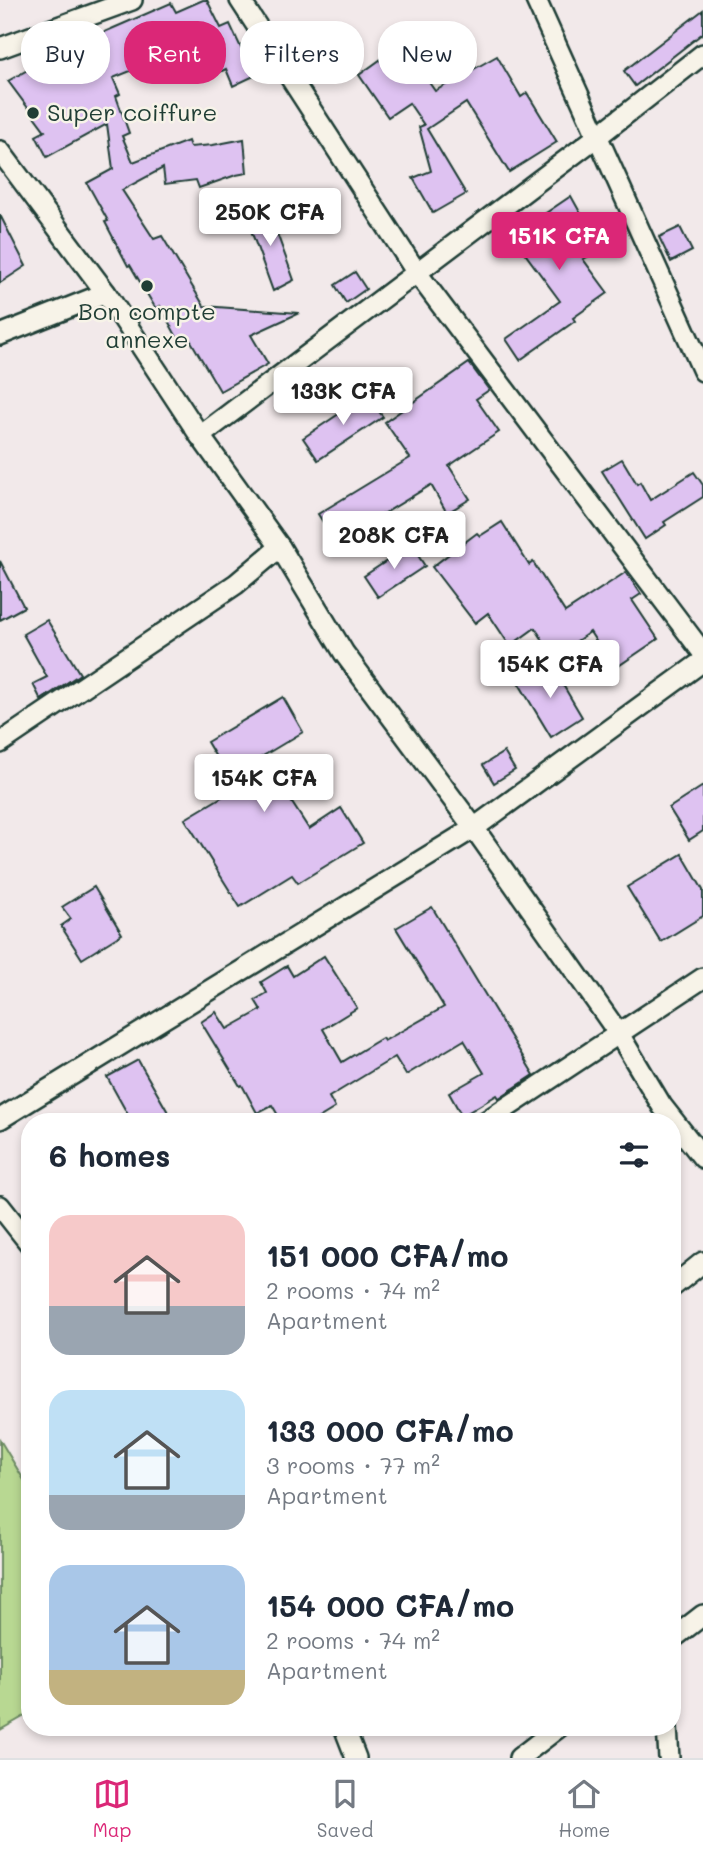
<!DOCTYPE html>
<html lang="en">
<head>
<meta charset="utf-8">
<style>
  :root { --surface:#fff; --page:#f2f2f3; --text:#1f2937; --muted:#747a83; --line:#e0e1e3; --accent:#db2777 }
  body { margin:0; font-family:Mali,sans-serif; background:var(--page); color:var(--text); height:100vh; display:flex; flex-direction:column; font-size:26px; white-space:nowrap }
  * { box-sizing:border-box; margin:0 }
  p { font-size:23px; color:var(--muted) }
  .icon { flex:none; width:38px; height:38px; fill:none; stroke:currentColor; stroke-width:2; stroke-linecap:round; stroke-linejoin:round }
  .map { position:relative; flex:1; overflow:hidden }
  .details { position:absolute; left:21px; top:1113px; width:660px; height:623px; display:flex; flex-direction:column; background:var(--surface); border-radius:28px; box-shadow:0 4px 10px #0003 }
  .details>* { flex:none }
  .top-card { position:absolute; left:21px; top:21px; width:662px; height:63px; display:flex; gap:14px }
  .price { position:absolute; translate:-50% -60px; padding:0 16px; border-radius:7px; background:#fff; color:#222; font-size:23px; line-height:46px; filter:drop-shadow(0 2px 4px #0008) }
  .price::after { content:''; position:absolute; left:50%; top:42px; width:21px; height:16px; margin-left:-10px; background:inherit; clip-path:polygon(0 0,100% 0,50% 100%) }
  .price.selected { background:var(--accent); color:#fff }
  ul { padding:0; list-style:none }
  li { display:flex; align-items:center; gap:21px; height:175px; padding:0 28px }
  li span { display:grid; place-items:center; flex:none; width:196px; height:140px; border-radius:21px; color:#555 }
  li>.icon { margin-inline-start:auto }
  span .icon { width:84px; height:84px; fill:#fffc; stroke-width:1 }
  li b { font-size:30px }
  h2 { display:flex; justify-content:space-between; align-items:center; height:84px; padding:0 28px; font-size:30px }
  .pill { padding:0 24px; border-radius:28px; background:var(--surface); box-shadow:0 4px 10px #0003; font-size:24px; line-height:63px }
  .pill.selected { background:var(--accent); color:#fff }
  .tab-bar { display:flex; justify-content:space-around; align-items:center; height:98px; border-top:2px solid var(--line); background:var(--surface); font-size:19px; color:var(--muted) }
  .tab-bar a { display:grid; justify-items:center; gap:4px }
  .tab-bar .selected { color:var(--accent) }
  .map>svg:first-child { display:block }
  .green { fill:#b8d892; stroke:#6c8a63; stroke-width:2 }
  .building { fill:#dec2f1; stroke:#1f3d34; stroke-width:2 }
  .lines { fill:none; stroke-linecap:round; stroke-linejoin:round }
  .minor-casing { stroke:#1f3d34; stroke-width:24 }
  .minor { stroke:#f7f3e8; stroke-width:19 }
  .poi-dot { fill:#1f3d34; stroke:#f7f3e8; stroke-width:2.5 }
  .labels { text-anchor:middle; stroke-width:5; stroke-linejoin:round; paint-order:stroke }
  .poi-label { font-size:24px; fill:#1f3d34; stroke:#f7f3e8; text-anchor:start }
</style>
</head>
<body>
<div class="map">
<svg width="703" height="1758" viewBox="0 0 703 1758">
  <rect width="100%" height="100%" fill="#f2e9ea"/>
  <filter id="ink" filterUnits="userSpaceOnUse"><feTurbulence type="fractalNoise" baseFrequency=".0143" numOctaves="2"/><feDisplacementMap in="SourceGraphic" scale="14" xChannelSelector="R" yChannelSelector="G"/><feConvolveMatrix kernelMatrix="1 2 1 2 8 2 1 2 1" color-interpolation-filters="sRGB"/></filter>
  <g filter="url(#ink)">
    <polygon class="green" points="0,1440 30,1490 30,1713 0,1730"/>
    <g class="building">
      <polygon points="203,0 207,0 221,28 230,24 254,76 233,86 226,69 216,74 207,56 157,80 148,64 113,78 120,94 116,96 129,133 122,136 133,162 188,141 190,147 213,145 244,139 247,173 236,175 199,188 196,180 165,184 163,168 122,190 154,239 162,236 204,306 299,313 251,335 268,364 220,391 188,336 179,341 160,306 156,309 130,265 128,266 105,222 108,221 87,183 113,169 107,124 47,157 36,136 45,131 8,81 63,50 171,3 176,12"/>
      <polygon points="703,10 703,33 635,86 624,71"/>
      <polygon points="402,44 435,91 497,56 521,97 527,93 557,142 509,172 466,103 427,129 466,194 433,213 413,178 431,171 419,127 424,125 409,103 388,117 359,75"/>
      <polygon points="571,196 601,250 583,259 608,293 573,318 575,321 520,360 506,339 560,301 512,236"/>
      <polygon points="267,206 294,280 273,291 245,214"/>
      <polygon points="0,215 26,266 0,283"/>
      <polygon points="680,227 692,251 671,262 659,237"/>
      <polygon points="355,272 366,289 346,303 335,285"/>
      <polygon points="469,363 489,390 476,399 499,432 449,466 470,499 447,513 431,485 336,543 318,514 410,458 385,422"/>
      <polygon points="367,395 383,417 318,460 303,438"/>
      <polygon points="622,459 637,484 640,482 650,500 694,472 703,485 703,497 664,522 666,525 645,539 602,471"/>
      <polygon points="502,522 529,565 533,562 565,612 626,572 641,594 632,600 658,639 614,669 590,632 554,657 535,628 510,646 488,613 475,623 432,567 477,533 480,536"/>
      <polygon points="411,545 425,566 378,597 364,576"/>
      <polygon points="0,561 24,607 0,620"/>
      <polygon points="47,620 80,674 41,700 33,684 47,677 23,634"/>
      <polygon points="550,663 582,717 551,737 518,682"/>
      <polygon points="283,697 303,732 258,759 281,798 287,795 309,829 341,808 363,843 298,883 292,875 240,907 185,819 235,789 207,742"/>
      <polygon points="504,752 515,770 494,783 483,765"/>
      <polygon points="703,786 703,831 689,840 669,808"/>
      <polygon points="682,854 703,890 703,916 661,942 627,887"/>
      <polygon points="94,887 122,934 82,959 61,926 71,919 62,907"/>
      <polygon points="432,907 534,1075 499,1098 497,1095 462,1116 449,1093 484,1073 464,1040 406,1075 395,1057 329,1097 335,1108 312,1122 282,1122 272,1105 257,1113 242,1085 240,1086 201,1022 216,1012 227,1029 261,1010 255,1000 267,993 261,982 287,966 293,976 324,956 357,1008 323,1029 342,1062 382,1038 384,1041 444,1007 396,928"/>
      <polygon points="138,1060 169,1114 155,1122 132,1122 107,1077"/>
    </g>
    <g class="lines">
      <g class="minor-casing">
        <g id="minor">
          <polyline points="240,0 417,273 703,653"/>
          <polyline points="536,0 703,371"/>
          <polyline points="0,48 132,0"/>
          <polyline points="0,151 106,293 200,436 280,547 236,584 0,743"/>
          <polyline points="0,335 106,293"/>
          <polyline points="200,436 598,136 703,54"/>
          <polyline points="280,547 344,653 474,828 619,1034 662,1106 703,1158"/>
          <polyline points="0,1119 474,828 703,661"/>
          <polyline points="485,1122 703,978"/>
          <polyline points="0,1206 30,1244"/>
          <polyline points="672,1287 703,1262"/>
          <polyline points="672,1639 703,1615"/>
          <polyline points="344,1727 356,1758"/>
          <polyline points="667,1727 669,1758"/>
          <polyline points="519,1758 559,1727"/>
        </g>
      </g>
      <use href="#minor" class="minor"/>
    </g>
  </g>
  <g class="poi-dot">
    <circle cx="33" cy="113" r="7"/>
    <circle cx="147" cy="286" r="7"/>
  </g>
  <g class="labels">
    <g class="poi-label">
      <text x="47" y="121">Super coiffure</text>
      <text x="147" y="320" text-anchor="middle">Bon compte<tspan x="147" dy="28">annexe</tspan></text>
    </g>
  </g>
</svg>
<b class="price" style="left:270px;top:248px">250K CFA</b>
<b class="price selected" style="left:559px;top:272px">151K CFA</b>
<b class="price" style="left:343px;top:427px">133K CFA</b>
<b class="price" style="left:394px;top:571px">208K CFA</b>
<b class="price" style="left:550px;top:700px">154K CFA</b>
<b class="price" style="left:264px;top:814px">154K CFA</b>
<div class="top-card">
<a class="pill">Buy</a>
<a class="pill selected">Rent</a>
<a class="pill">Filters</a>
<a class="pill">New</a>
</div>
<section class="details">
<h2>6 homes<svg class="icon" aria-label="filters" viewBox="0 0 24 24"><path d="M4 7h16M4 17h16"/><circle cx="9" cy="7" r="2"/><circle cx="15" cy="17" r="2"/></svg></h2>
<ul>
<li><span style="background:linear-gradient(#f6c9c9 65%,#9aa5b1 0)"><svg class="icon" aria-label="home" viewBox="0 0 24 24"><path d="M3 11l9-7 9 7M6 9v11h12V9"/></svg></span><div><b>151 000 CFA/mo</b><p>2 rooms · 74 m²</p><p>Apartment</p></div></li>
<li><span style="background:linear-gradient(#bfe0f5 75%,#9aa5b1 0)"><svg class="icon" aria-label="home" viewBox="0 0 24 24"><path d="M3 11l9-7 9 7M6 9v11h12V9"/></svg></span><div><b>133 000 CFA/mo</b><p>3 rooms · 77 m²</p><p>Apartment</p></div></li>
<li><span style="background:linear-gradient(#a9c7e8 75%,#c2b280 0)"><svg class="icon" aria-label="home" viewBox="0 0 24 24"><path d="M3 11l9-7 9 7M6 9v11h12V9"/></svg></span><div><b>154 000 CFA/mo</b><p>2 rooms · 74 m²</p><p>Apartment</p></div></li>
</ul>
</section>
</div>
<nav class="tab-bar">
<a class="selected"><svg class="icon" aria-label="map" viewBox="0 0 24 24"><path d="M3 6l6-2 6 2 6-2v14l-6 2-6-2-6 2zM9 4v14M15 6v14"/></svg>Map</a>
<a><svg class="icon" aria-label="saved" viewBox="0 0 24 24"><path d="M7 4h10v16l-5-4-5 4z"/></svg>Saved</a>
<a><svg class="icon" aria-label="home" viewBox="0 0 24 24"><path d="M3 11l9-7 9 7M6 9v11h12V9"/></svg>Home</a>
</nav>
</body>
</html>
